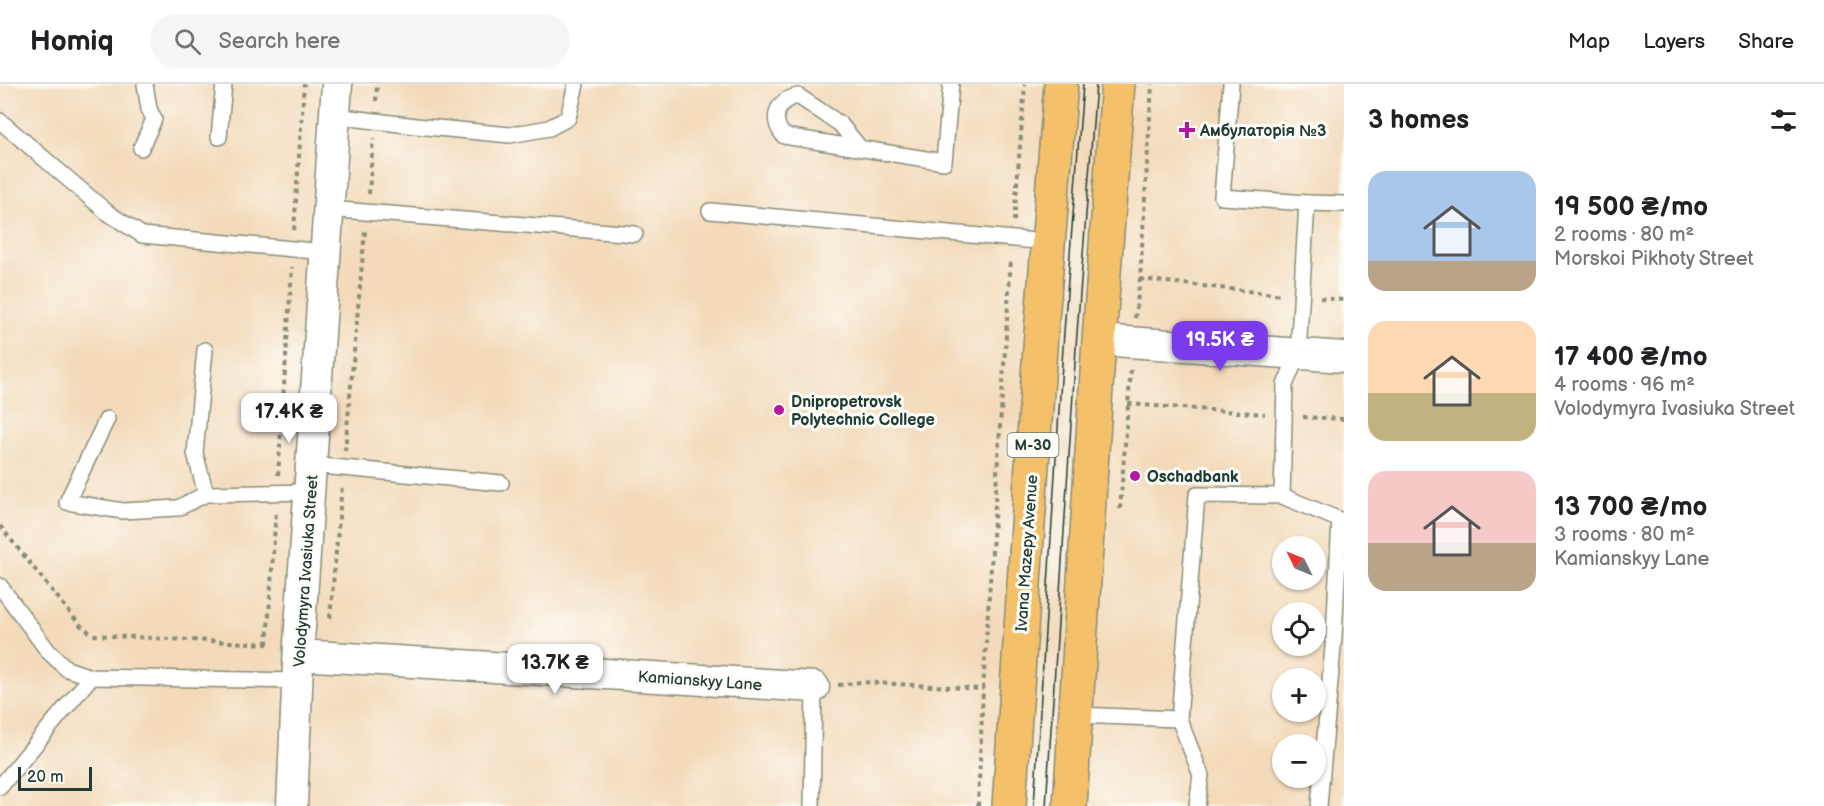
<!DOCTYPE html>
<html lang="en">
<head>
<meta charset="utf-8">
<style>
  :root { --surface:#fff; --page:#f6f6f6; --text:#202124; --muted:#757577; --line:#e0e0e0; --accent:#7c3aed }
  body { margin:0; font-family:"Balsamiq Sans",sans-serif; background:var(--page); color:var(--text); height:100vh; display:flex; flex-direction:column; font-size:22px; white-space:nowrap }
  * { box-sizing:border-box; margin:0 }
  p { font-size:20px; color:var(--muted) }
  .icon { flex:none; width:33px; height:33px; fill:none; stroke:currentColor; stroke-width:2; stroke-linecap:round; stroke-linejoin:round }
  .map { position:relative; flex:1; overflow:hidden }
  .sheet { display:flex; flex-direction:column; background:var(--surface); width:480px }
  .sheet>* { flex:none }
  .needle { width:39px; rotate:313deg }
  .fabs { position:absolute; left:1272px; top:452px; display:grid; gap:12px }
  .fabs a { display:grid; place-items:center; width:54px; height:54px; border-radius:50%; background:var(--surface); box-shadow:0 2px 4px #0004; font-size:30px }
  .scale { position:absolute; left:18px; bottom:15px; width:74px; box-sizing:border-box; padding-left:6px; border:3px solid #1f3d34; border-top:0; font-size:16px; line-height:21px; white-space:nowrap; color:#1f3d34; -webkit-text-stroke:4px #fdfcf7; paint-order:stroke }
  .price { position:absolute; translate:-50% -51px; padding:0 14px; border-radius:12px; background:#fff; color:#222; font-size:20px; line-height:39px; filter:drop-shadow(0 2px 3px #0008) }
  .price::after { content:''; position:absolute; left:50%; top:36px; width:18px; height:14px; margin-left:-9px; background:inherit; clip-path:polygon(0 0,100% 0,50% 100%) }
  .price.selected { background:var(--accent); color:#fff }
  ul { padding:0; list-style:none }
  li { display:flex; align-items:center; gap:18px; height:150px; padding:0 24px }
  li span { display:grid; place-items:center; flex:none; width:168px; height:120px; border-radius:18px; color:#555 }
  li>.icon { margin-inline-start:auto }
  span .icon { width:72px; height:72px; fill:#fffc; stroke-width:1 }
  li b { font-size:26px }
  h2 { display:flex; justify-content:space-between; align-items:center; height:72px; padding:0 24px; font-size:26px }
  header { display:flex; align-items:center; gap:36px; box-sizing:border-box; height:84px; padding:0 30px; background:var(--surface); border-bottom:2px solid var(--line) }
  header strong { font-size:28px }
  nav { display:flex; gap:33px; margin-inline-start:auto; font-size:21px }
  .search { width:420px; height:54px; background:var(--page); display:flex; align-items:center; gap:15px; box-sizing:border-box; padding:0 21px; border-radius:33px; color:var(--muted); font-size:22px }
  main { display:flex; flex:1; min-height:0 }
  .map>svg:first-child { display:block }
  .lines { fill:none; stroke-linecap:round; stroke-linejoin:round }
  .lane-casing { stroke:#898c77; stroke-width:18 }
  .street-casing { stroke:#898c77; stroke-width:33 }
  .highway-casing { stroke:#898c77; stroke-width:36 }
  .path { stroke:#898c77; stroke-width:4; stroke-dasharray:4.5 4.5; stroke-linecap:butt }
  .lane { stroke:#fff; stroke-width:15 }
  .street { stroke:#fff; stroke-width:30 }
  .highway { stroke:#f4c16a; stroke-width:33 }
  .tram { stroke:#1f3d34; stroke-width:1.5 }
  .poi-dot { fill:#b5179e; stroke:#fdfcf7; stroke-width:2 }
  .labels { text-anchor:middle; stroke-width:6; stroke-linejoin:round; paint-order:stroke }
  .shield { fill:#fdfcf7; stroke:#62766e; stroke-width:1.5 }
  .shield-label { font-size:15px; font-weight:bold; fill:#1f3d34 }
  .poi-label { font-size:16px; font-weight:bold; fill:#1f3d34; stroke:#fdfcf7; text-anchor:start }
  .street-label { font-size:16px; fill:#1f3d34; stroke:#fdfcf7 }
</style>
</head>
<body>
<header>
<strong>Homiq</strong>
<div class="search"><svg class="icon" aria-label="search" viewBox="0 0 24 24"><circle cx="10" cy="10" r="6"/><path d="M15 15l6 6"/></svg>Search here</div>
<nav><a>Map</a><a>Layers</a><a>Share</a></nav>
</header>
<main>
<div class="map">
<svg width="1344" height="722" viewBox="0 0 1344 722">
  <rect width="100%" height="100%" fill="#fdfcf7"/>
  <filter id="ink" filterUnits="userSpaceOnUse"><feTurbulence type="fractalNoise" baseFrequency=".0167" numOctaves="2"/><feDisplacementMap in="SourceGraphic" scale="12" xChannelSelector="R" yChannelSelector="G"/><feConvolveMatrix kernelMatrix="1 2 1 2 8 2 1 2 1" color-interpolation-filters="sRGB"/></filter>
  <filter id="wash" filterUnits="userSpaceOnUse"><feTurbulence type="fractalNoise" baseFrequency=".008" numOctaves="4" result="noise"/><feDisplacementMap in="SourceGraphic" scale="24" xChannelSelector="R" yChannelSelector="G"/><feGaussianBlur stdDeviation="1.35" result="paint"/><feColorMatrix in="noise" values="0 0 0 0 0 0 0 0 0 0 0 0 0 0 0 0 0 1.4 0 .05"/><feComposite in="paint" operator="in"/></filter>
  <g filter="url(#wash)">
    <rect width="100%" height="100%" fill="#f3daba"/>
  </g>
  <g filter="url(#ink)">
    <g class="lines">
      <g class="lane-casing">
        <g id="lane">
          <polyline points="1231,0 1222,113 1307,119 1298,270 1285,301 1282,412"/>
          <polyline points="335,32 416,42 510,51 549,44 568,34 576,0"/>
          <polyline points="0,37 108,129 142,151 325,168"/>
          <polyline points="219,53 224,0"/>
          <polyline points="141,64 154,35 149,25 145,0"/>
          <path d="M860,64L840,40L798,12C776,16 770,36 784,52L944,78L951,0"/>
          <polyline points="1307,119 1344,120"/>
          <polyline points="328,125 635,150"/>
          <polyline points="710,127 1047,158"/>
          <polyline points="205,266 195,369 206,410"/>
          <polyline points="107,335 67,418 123,427 178,424 206,410 310,408"/>
          <polyline points="311,381 501,399"/>
          <polyline points="0,502 48,567 67,585 91,593 298,597"/>
          <polyline points="1076,631 1179,635"/>
          <polyline points="0,703 91,593"/>
          <polyline points="812,722 814,603"/>
          <polyline points="1197,722 1201,691 1179,635 1197,411 1282,412 1340,436 1334,552 1319,722"/>
        </g>
      </g>
      <g class="street-casing">
        <g id="street">
          <polyline points="1099,256 1344,273"/>
          <polyline points="299,571 814,603"/>
          <polyline points="292,722 299,558 337,0"/>
        </g>
      </g>
      <g class="highway-casing">
        <g id="highway">
          <polyline points="1009,722 1041,249 1061,0"/>
          <polyline points="1070,722 1099,256 1118,0"/>
        </g>
      </g>
      <g class="path">
        <polyline points="376,17 377,0"/>
        <polyline points="369,110 373,55"/>
        <polyline points="1014,137 1025,0"/>
        <polyline points="294,146 304,0"/>
        <polyline points="1140,195 1283,211"/>
        <polyline points="1320,214 1344,216"/>
        <polyline points="1135,234 1140,195 1152,0"/>
        <polyline points="1128,320 1265,330"/>
        <polyline points="1303,333 1344,335"/>
        <polyline points="345,367 365,147"/>
        <polyline points="278,391 292,183"/>
        <polyline points="1120,425 1131,283"/>
        <polyline points="0,442 79,540 93,551 268,560"/>
        <polyline points="330,534 342,401"/>
        <polyline points="267,560 276,426"/>
        <polyline points="838,601 861,598 983,605"/>
        <polyline points="978,722 983,605 1011,174"/>
      </g>
      <use href="#lane" class="lane"/>
      <use href="#street" class="street"/>
      <use href="#highway" class="highway"/>
      <g class="tram">
        <polyline points="1034,722 1064,248 1083,0"/>
        <polyline points="1046,722 1077,249 1096,0"/>
      </g>
    </g>
  </g>
  <g class="poi-dot">
    <path d="M1184 37h6v6h6v6h-6v6h-6v-6h-6v-6h6z"/>
    <circle cx="779" cy="326" r="6"/>
    <circle cx="1135" cy="392" r="6"/>
  </g>
  <g class="labels">
    <rect class="shield" x="1007.5" y="349" width="51" height="24" rx="4.5"/>
    <g class="shield-label">
      <text x="1033" y="366">М-30</text>
    </g>
    <g class="poi-label">
      <text x="1200" y="52">Амбулаторія №3</text>
      <text x="791" y="323">Dnipropetrovsk<tspan x="791" dy="18">Polytechnic College</tspan></text>
      <text x="1147" y="398">Oschadbank</text>
    </g>
    <g class="street-label">
      <text transform="translate(1026 469) rotate(-86)" y="6">Ivana Mazepy Avenue</text>
      <text transform="translate(305 487) rotate(-86)" y="6">Volodymyra Ivasiuka Street</text>
      <text transform="translate(700 596) rotate(4)" y="6">Kamianskyy Lane</text>
    </g>
  </g>
</svg>
<div class="fabs">
<a><svg class="needle" viewBox="-14 -14 28 28"><path d="M0-13l5 13h-10z" fill="#e53935"/><path d="M0 13l5-13h-10z" fill="#757577"/></svg></a>
<a><svg class="icon" aria-label="locate" viewBox="0 0 24 24"><circle cx="12" cy="12" r="6"/><path d="M12 2v4M12 18v4M2 12h4M18 12h4"/></svg></a>
<a>+</a>
<a>−</a>
</div>
<div class="scale">20 m</div>
<b class="price selected" style="left:1220px;top:288px">19.5K ₴</b>
<b class="price" style="left:289px;top:360px">17.4K ₴</b>
<b class="price" style="left:555px;top:611px">13.7K ₴</b>
</div>
<section class="sheet">
<h2>3 homes<svg class="icon" aria-label="filters" viewBox="0 0 24 24"><path d="M4 7h16M4 17h16"/><circle cx="9" cy="7" r="2"/><circle cx="15" cy="17" r="2"/></svg></h2>
<ul>
<li><span style="background:linear-gradient(#a9c7e8 75%,#b9a48a 0)"><svg class="icon" aria-label="home" viewBox="0 0 24 24"><path d="M3 11l9-7 9 7M6 9v11h12V9"/></svg></span><div><b>19 500 ₴/mo</b><p>2 rooms · 80 m²</p><p>Morskoi Pikhoty Street</p></div></li>
<li><span style="background:linear-gradient(#ffd9b3 60%,#c2b280 0)"><svg class="icon" aria-label="home" viewBox="0 0 24 24"><path d="M3 11l9-7 9 7M6 9v11h12V9"/></svg></span><div><b>17 400 ₴/mo</b><p>4 rooms · 96 m²</p><p>Volodymyra Ivasiuka Street</p></div></li>
<li><span style="background:linear-gradient(#f6c9c9 60%,#b9a48a 0)"><svg class="icon" aria-label="home" viewBox="0 0 24 24"><path d="M3 11l9-7 9 7M6 9v11h12V9"/></svg></span><div><b>13 700 ₴/mo</b><p>3 rooms · 80 m²</p><p>Kamianskyy Lane</p></div></li>
</ul>
</section>
</main>
</body>
</html>
